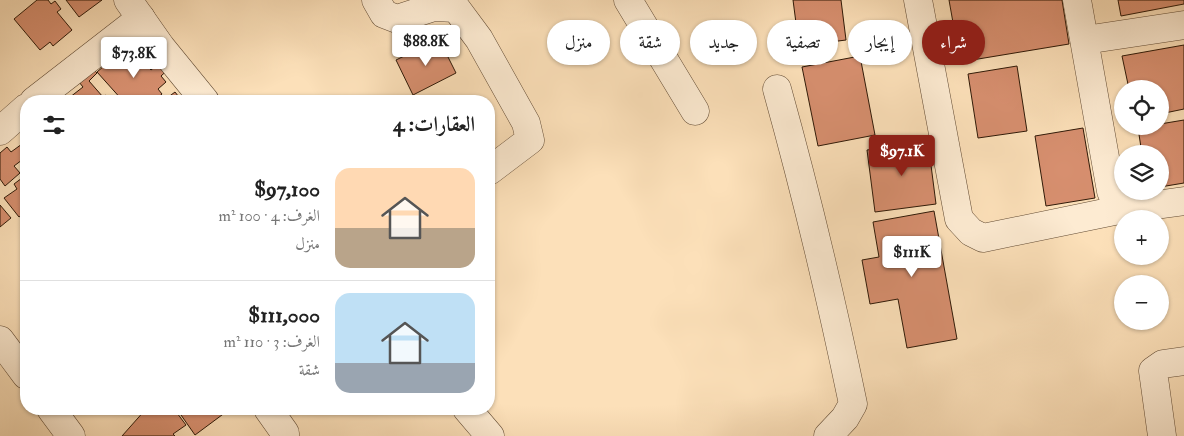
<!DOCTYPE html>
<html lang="ar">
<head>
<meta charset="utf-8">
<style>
  :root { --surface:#fff; --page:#f6f6f6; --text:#222; --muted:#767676; --line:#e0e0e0; --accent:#8f2418 }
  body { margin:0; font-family:"IM FELL Double Pica",Amiri,serif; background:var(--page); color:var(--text); direction:rtl; height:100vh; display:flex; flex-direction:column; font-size:19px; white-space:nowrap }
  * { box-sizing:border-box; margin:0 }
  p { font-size:16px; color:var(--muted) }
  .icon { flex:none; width:28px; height:28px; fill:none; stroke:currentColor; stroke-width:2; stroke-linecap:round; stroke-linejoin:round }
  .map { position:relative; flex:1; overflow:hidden; direction:ltr }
  .sheet { position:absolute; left:20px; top:95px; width:475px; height:320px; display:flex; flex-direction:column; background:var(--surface); border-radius:20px; box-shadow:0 1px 4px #0004; direction:rtl }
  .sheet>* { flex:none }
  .guide { position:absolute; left:510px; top:20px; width:475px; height:45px; direction:rtl; display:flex; gap:10px }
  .tools { position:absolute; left:1114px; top:80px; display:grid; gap:10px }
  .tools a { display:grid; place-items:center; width:55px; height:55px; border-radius:50%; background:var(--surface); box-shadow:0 1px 4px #0004; font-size:25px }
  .price { position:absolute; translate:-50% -42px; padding:0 11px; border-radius:5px; background:#fff; color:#222; font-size:16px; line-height:32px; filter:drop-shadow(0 1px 2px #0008) }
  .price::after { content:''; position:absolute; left:50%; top:30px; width:15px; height:11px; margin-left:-8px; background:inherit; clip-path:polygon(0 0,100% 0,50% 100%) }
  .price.on { background:var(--accent); color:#fff }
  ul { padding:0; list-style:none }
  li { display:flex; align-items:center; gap:15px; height:125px; padding:0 20px }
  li+li { border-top:1px solid var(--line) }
  li span { display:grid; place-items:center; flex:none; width:140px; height:100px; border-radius:15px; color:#555 }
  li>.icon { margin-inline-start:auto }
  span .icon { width:60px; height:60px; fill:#fffc; stroke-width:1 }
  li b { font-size:21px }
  h2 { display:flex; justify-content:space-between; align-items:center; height:60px; padding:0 20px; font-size:21px }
  .tag { padding:0 18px; border-radius:22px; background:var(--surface); box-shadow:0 1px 4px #0004; font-size:18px; line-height:45px }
  .tag.on { background:var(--accent); color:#fff }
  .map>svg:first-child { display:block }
  .building { fill:#d78f6f; stroke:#2f1907 }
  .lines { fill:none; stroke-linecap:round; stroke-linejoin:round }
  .minor-casing { stroke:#624b34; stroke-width:29 }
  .minor { stroke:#fdebd2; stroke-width:28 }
</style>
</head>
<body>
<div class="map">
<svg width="1184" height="436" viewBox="0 0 1184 436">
  <rect width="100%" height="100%" fill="#fce0b9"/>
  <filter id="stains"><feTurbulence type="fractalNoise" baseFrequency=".004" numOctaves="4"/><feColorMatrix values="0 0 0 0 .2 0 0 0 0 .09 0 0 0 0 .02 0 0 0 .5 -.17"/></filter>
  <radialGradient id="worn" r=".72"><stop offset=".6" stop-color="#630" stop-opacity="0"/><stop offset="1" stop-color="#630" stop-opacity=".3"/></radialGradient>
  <g class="building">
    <polygon points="37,0 48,0 51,4 55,1 61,9 57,12 72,30 53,46 50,42 40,50 14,19"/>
    <polygon points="66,0 102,0 79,17"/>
    <polygon points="793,0 841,0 846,40 799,46"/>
    <polygon points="949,0 1062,0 1069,44 960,62"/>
    <polygon points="1118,0 1184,0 1184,4 1121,16"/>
    <polygon points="439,39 456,73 413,95 396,60"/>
    <polygon points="1184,45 1184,109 1160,114 1160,89 1129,89 1122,56"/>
    <polygon points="860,56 875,135 818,146 802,67"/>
    <polygon points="140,58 151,70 165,58 172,66 161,76 166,82 158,89 162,94 154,101 123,101 97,72 104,66 103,60"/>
    <polygon points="89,65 97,73 89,81 103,97 106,95 111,101 65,101 83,87 75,77"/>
    <polygon points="1017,66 1027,131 978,138 968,74"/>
    <polygon points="175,92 182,101 163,101"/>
    <polygon points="1184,120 1184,183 1160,187 1160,154 1142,154 1138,128 1160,126 1160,124"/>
    <polygon points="1083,128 1095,198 1046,206 1035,136"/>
    <polygon points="928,142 936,204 875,212 867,150"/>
    <polygon points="22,144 26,150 26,157 14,166 20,173 5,186 0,179 0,153 7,147 11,152"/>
    <polygon points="26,164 26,205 25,204 22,207 26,212 19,217 4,198 17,189 14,184 26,175 21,168"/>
    <polygon points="0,205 11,218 0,227"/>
    <polygon points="934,211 957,339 907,348 898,299 870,304 862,260 879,257 873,222"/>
    <polygon points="146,409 151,409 155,414 160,409 174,409 186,425 173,434 175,436 122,436"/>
    <polygon points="190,409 230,409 195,435 181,415"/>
  </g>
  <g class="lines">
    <g class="minor-casing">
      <g id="minor">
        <polyline points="128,0 161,47 205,101"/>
        <polyline points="376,0 384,14 397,19 434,7 456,8 479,39 526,123 530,140 489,171"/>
        <polyline points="628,0 695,111"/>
        <polyline points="918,0 959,219 971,232 983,238 1119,210"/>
        <polyline points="1077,0 1111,191 1119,210 1184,201"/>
        <polyline points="1085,40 1184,25"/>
        <path d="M777,89C806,193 831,298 853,404L845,418L828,436"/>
        <polyline points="34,101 141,18"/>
        <polyline points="0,131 26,108"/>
        <polyline points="0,340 26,375"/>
        <polyline points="51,409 71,436"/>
        <polyline points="268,409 285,433 285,436"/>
        <polyline points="467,409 490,436"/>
        <polyline points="1162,436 1153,371 1163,364 1184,361"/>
      </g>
    </g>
    <use href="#minor" class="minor"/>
  </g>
  <rect width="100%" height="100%" filter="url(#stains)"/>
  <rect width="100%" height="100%" fill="url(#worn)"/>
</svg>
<div class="tools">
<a><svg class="icon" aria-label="locate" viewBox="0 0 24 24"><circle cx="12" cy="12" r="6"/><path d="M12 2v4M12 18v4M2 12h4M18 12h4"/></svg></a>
<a><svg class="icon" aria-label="layers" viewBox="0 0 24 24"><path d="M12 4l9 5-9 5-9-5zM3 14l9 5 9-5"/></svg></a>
<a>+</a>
<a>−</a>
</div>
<b class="price" style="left:426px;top:67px">$88.8K</b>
<b class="price" style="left:134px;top:79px">$73.8K</b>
<b class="price on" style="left:902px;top:177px">$97.1K</b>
<b class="price" style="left:912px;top:278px">$111K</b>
<div class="guide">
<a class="tag on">شراء</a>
<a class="tag">إيجار</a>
<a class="tag">تصفية</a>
<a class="tag">جديد</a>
<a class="tag">شقة</a>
<a class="tag">منزل</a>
</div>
<section class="sheet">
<h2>العقارات: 4<svg class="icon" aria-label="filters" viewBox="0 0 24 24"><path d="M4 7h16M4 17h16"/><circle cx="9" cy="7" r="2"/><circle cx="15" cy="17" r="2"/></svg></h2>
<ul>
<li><span style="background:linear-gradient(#ffd9b3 60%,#b9a48a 0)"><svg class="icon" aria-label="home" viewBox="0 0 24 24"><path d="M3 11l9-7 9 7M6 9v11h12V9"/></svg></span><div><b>$97,100</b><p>الغرف: 4 · 100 m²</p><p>منزل</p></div></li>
<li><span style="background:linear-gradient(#bfe0f5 70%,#9aa5b1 0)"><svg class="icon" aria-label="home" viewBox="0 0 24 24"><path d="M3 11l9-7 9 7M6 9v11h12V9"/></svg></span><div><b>$111,000</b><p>الغرف: 3 · 110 m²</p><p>شقة</p></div></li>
</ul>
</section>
</div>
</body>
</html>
